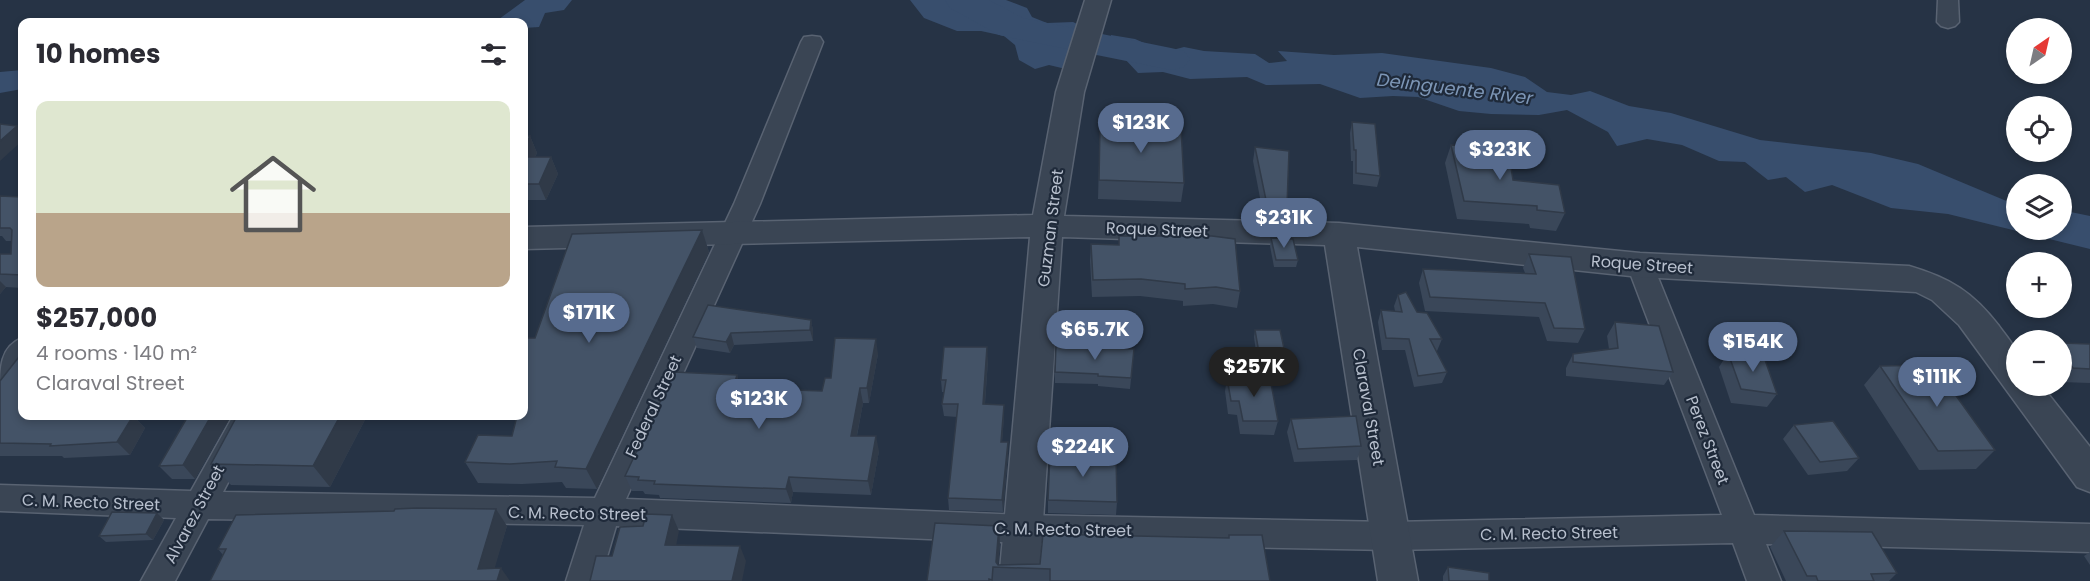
<!DOCTYPE html>
<html lang="en">
<head>
<meta charset="utf-8">
<style>
  :root { --surface:#fff; --page:#f2f2f3; --text:#2b2b33; --muted:#7c7c81; --line:#e1e1e2; --accent:#576b8e }
  body { margin:0; font-family:Poppins,sans-serif; background:var(--page); color:var(--text); height:100vh; display:flex; flex-direction:column; font-size:22px; white-space:nowrap }
  * { box-sizing:border-box; margin:0 }
  p { font-size:20px; color:var(--muted) }
  .icon { flex:none; width:33px; height:33px; fill:none; stroke:currentColor; stroke-width:2; stroke-linecap:round; stroke-linejoin:round }
  .map { position:relative; flex:1; overflow:hidden }
  .panel { position:absolute; left:18px; top:18px; width:510px; height:402px; display:flex; flex-direction:column; background:var(--surface); border-radius:12px; box-shadow:0 3px 9px #0003 }
  .panel>* { flex:none }
  .needle { width:39px; rotate:34deg }
  .tools { position:absolute; left:2006px; top:18px; display:grid; gap:12px }
  .tools a { display:grid; place-items:center; width:66px; height:66px; border-radius:50%; background:var(--surface); box-shadow:0 3px 9px #0003; font-size:30px }
  .price { position:absolute; translate:-50% -51px; padding:0 14px; border-radius:21px; background:var(--accent); color:#fff; font-size:20px; line-height:39px; filter:drop-shadow(0 2px 3px #0008) }
  .price::after { content:''; position:absolute; left:50%; top:36px; width:18px; height:14px; margin-left:-9px; background:inherit; clip-path:polygon(0 0,100% 0,50% 100%) }
  .price.selected { background:#222; color:#fff }
  ul { padding:0; list-style:none }
  li { display:grid; align-content:center; gap:12px; height:318px; padding:0 18px }
  li+li { border-top:2px solid var(--line) }
  li span { display:grid; place-items:center; height:186px; border-radius:12px; color:#555 }
  li>.icon { margin-inline-start:auto }
  span .icon { width:108px; height:108px; fill:#fffc; stroke-width:1 }
  li b { font-size:26px }
  h2 { display:flex; justify-content:space-between; align-items:center; height:72px; padding:0 18px; font-size:26px }
  .map>svg:first-child { display:block }
  .water { fill:#384e6d }
  .lines { fill:none; stroke-linecap:round; stroke-linejoin:round }
  .river { fill:#384e6d; fill-rule:evenodd }
  .minor-casing { stroke:#596372; stroke-width:3 }
  .tertiary-casing { stroke:#596372; stroke-width:3 }
  .minor { fill:#3a4554; fill-rule:evenodd }
  .tertiary { fill:#3a4554; fill-rule:evenodd }
  .wall { fill:#3a4759 }
  .shaded-wall { fill:#303a48 }
  .building { fill:#445367; stroke:#303a48; stroke-width:1.5 }
  .labels { text-anchor:middle; stroke-width:4.5; stroke-linejoin:round; paint-order:stroke }
  .street-label { font-size:16px; fill:#b8c0ce; stroke:#1f2a3a }
  .water-label { font-size:18px; font-style:italic; fill:#7d96b6; stroke:#1f2a3a }
</style>
</head>
<body>
<div class="map">
<svg width="2090" height="581" viewBox="0 0 2090 581">
  <rect width="100%" height="100%" fill="#263345"/>
  <g class="water">
    <polygon points="525,0 572,0 564,10 545,13 539,27 524,28 524,22 495,22"/>
    <polygon points="910,0 1006,0 1027,8 1032,17 1047,23 1073,22 1094,32 1070,70 1049,65 1035,69 1019,60 1015,45 1004,36 981,31 957,31 924,18"/>
    <polygon points="1111,35 1135,39 1165,52 1184,47 1204,51 1255,54 1269,63 1287,61 1278,51 1334,55 1382,53 1491,68 1525,77 1547,92 1571,95 1590,91 1629,106 1671,113 1760,140 1871,153 1918,164 2016,205 2016,230 2061,230 2061,210 2090,216 2090,249 1948,214 1891,208 1832,185 1805,192 1786,177 1768,180 1745,162 1719,161 1682,145 1647,139 1617,146 1608,132 1567,110 1539,115 1491,114 1459,111 1418,97 1393,96 1360,98 1320,84 1266,85 1247,77 1190,79 1163,72 1138,73 1124,58 1106,53"/>
    <polygon points="22,70 22,89 0,93 0,72"/>
  </g>
  <g class="lines">
    <polygon class="river" points="945,0 989,0 1023,18 1171,48 1184,51 1190,59 1184,67 1171,70 1012,38 999,35 950,8"/>
    <g class="minor-casing">
      <g id="minor">
        <polygon points="1938,0 1958,0 1959,22 1955,26 1948,28 1941,26 1937,22"/>
        <polygon points="812,36 820,37 823,42 760,204 626,499 1022,515 1391,522 1722,515 1627,265 1631,258 1640,256 1649,258 1653,265 1754,515 2090,524 2090,552 1766,544 1781,581 1747,581 1733,543 1391,550 1022,543 616,526 600,581 566,581 584,525 208,519 175,581 141,581 176,518 0,511 0,485 191,491 233,416 263,416 223,492 595,498 734,204 801,42 804,37"/>
      </g>
    </g>
    <g class="tertiary-casing">
      <g id="tertiary">
        <path d="M1085,0H1111L1084,92L1064,216L1339,223L1640,253L1909,266C1950,278 1973,292 1999,326C2004,333 2011,341 2015,349C2019,358 2016,375 2016,386H2042L2090,447V492L2077,487L1959,325L1932,300L1916,292L1640,277L1357,247L1418,581H1378L1325,245L1062,237L1039,581H999L1030,237L524,249V227L1033,215L1056,92Z"/>
        <path d="M22,338C25,362 27,384 0,393C0,367 0,347 22,338Z"/>
      </g>
    </g>
    <use href="#minor" class="minor"/>
    <use href="#tertiary" class="tertiary"/>
  </g>
  <g class="wall">
    <polygon points="1352,122 1380,176 1377,187 1353,184 1353,161 1351,161 1350,133"/>
    <polygon points="1100,125 1184,183 1181,202 1098,199"/>
    <polygon points="524,136 530,136 537,153 535,157 551,157 558,174 546,200 524,200"/>
    <polygon points="1451,145 1513,180 1565,213 1556,231 1530,228 1529,224 1457,219 1445,163"/>
    <polygon points="1255,147 1287,205 1284,219 1264,219 1253,161"/>
    <polygon points="0,196 22,197 22,288 6,287 0,294 0,254 11,254 12,241 6,241 2,236 0,236"/>
    <polygon points="702,230 709,252 597,489 566,488 562,482 522,484 478,483 465,462 512,436 517,416 466,416 524,416 535,338"/>
    <polygon points="1271,238 1298,260 1296,267 1274,267 1270,246"/>
    <polygon points="1091,244 1240,291 1237,308 1213,304 1183,306 1183,301 1140,296 1092,297 1090,261"/>
    <polygon points="1529,254 1585,329 1578,343 1547,341 1539,317 1425,311 1419,283 1423,269 1525,273 1523,268"/>
    <polygon points="1398,295 1417,312 1442,339 1437,351 1436,351 1447,372 1442,383 1414,387 1405,350 1382,350 1378,322 1381,310 1395,311 1394,306"/>
    <polygon points="811,320 813,331 813,341 734,345 730,353 697,348 693,337"/>
    <polygon points="1615,322 1673,372 1664,385 1566,376 1566,368 1573,354 1609,349 1607,336"/>
    <polygon points="1255,330 1285,353 1283,360 1257,360 1254,337"/>
    <polygon points="2061,343 2090,344 2090,383 2061,382"/>
    <polygon points="1134,349 1130,389 1098,386 1098,384 1055,383 1055,372"/>
    <polygon points="1728,353 1777,394 1767,407 1731,403 1719,367"/>
    <polygon points="878,354 869,403 863,403 857,436 879,451 871,495 793,492 791,503 660,498 659,495 645,494 643,491 632,491 625,476 737,375 741,390 740,395 792,397 822,391 831,378"/>
    <polygon points="988,360 985,404 1004,417 1002,442 1008,442 1008,454 1003,512 949,510 948,498 957,417 944,416 942,404 944,392 942,392 941,380"/>
    <polygon points="1880,366 1995,450 1976,469 1919,470 1864,385"/>
    <polygon points="1227,378 1278,421 1274,435 1240,434 1237,415 1228,414 1225,391"/>
    <polygon points="0,381 22,416 135,416 134,417 145,428 130,455 64,458 62,456 0,456"/>
    <polygon points="188,416 231,416 195,479 172,479 159,466"/>
    <polygon points="367,416 330,487 231,485 211,464"/>
    <polygon points="1291,419 1361,446 1357,460 1294,462 1287,432"/>
    <polygon points="1794,425 1859,458 1847,471 1808,475 1783,439"/>
    <polygon points="1048,500 1117,502 1116,515 1048,513"/>
    <polygon points="157,513 164,520 153,540 106,542 99,536"/>
    <polygon points="507,526 494,568 223,555 218,549"/>
    <polygon points="1784,531 1897,573 1889,581 1786,581 1770,547"/>
    <polygon points="1229,535 1270,581 927,581 1000,544 998,565 1040,564 1228,538"/>
    <polygon points="2090,552 2090,565 2084,556"/>
    <polygon points="1448,567 1489,581 1443,581 1443,576"/>
  </g>
  <g class="shaded-wall">
    <polygon points="17,126 22,132 22,141 0,161 0,141"/>
    <polygon points="530,136 537,153 527,173 524,165 524,149"/>
    <polygon points="551,157 558,174 546,200 539,184"/>
    <polygon points="702,230 709,252 597,489 586,469"/>
    <polygon points="0,281 6,287 0,294"/>
    <polygon points="811,320 813,331 813,341 810,330"/>
    <polygon points="731,333 734,345 730,353 726,342"/>
    <polygon points="876,339 878,354 869,403 867,388"/>
    <polygon points="987,347 988,360 984,416 983,404"/>
    <polygon points="737,375 741,390 736,409 731,394"/>
    <polygon points="860,388 863,403 854,450 851,436"/>
    <polygon points="1004,405 1004,417 1001,454 1001,442"/>
    <polygon points="114,416 135,416 134,417 145,428 130,455 117,442"/>
    <polygon points="211,416 231,416 195,479 183,465"/>
    <polygon points="340,416 367,416 330,487 313,466"/>
    <polygon points="876,436 879,451 871,495 868,481"/>
    <polygon points="1008,442 1008,454 1003,512 1002,500"/>
    <polygon points="789,477 793,492 791,503 786,489"/>
    <polygon points="496,509 507,526 491,581 478,569"/>
    <polygon points="157,513 164,520 153,540 146,534"/>
    <polygon points="672,515 679,531 673,561 665,545"/>
    <polygon points="999,526 1000,544 998,567 996,562"/>
    <polygon points="740,546 746,561 742,581 732,581"/>
    <polygon points="501,568 510,581 497,581"/>
  </g>
  <g class="building">
    <polygon points="1352,122 1375,124 1380,176 1356,173 1356,150 1354,150"/>
    <polygon points="0,124 17,126 0,141"/>
    <polygon points="1100,125 1181,128 1184,183 1099,180"/>
    <polygon points="524,136 530,136 524,149"/>
    <polygon points="1451,145 1508,149 1513,180 1559,185 1565,213 1537,210 1537,206 1464,201"/>
    <polygon points="1255,147 1289,151 1287,205 1267,205"/>
    <polygon points="524,157 551,157 539,184 524,184"/>
    <polygon points="0,196 22,197 22,275 0,274 0,254 11,254 12,230 10,228 0,228"/>
    <polygon points="702,230 586,469 555,467 557,461 510,464 465,462 478,435 512,436 517,416 524,416 524,338 535,338 572,234"/>
    <polygon points="1119,236 1212,236 1235,239 1240,291 1216,287 1185,289 1185,284 1141,279 1093,280 1091,244 1119,245"/>
    <polygon points="1271,238 1293,239 1298,260 1276,260"/>
    <polygon points="1529,254 1571,257 1585,329 1554,328 1545,303 1430,297 1423,269 1536,274"/>
    <polygon points="1406,292 1417,312 1427,313 1442,339 1430,339 1447,372 1418,376 1409,339 1386,338 1381,310 1402,312 1398,295"/>
    <polygon points="708,305 811,320 810,330 731,333 726,342 693,337"/>
    <polygon points="1615,322 1659,326 1673,372 1573,362 1573,354 1618,348"/>
    <polygon points="1255,330 1280,330 1285,353 1259,353"/>
    <polygon points="835,338 876,339 867,388 860,388 851,436 876,436 868,481 789,477 786,489 654,484 655,481 638,480 639,477 625,476 674,372 737,375 731,394 792,397 794,390 822,391 825,378 831,378"/>
    <polygon points="2061,343 2090,344 2090,369 2073,368 2061,353"/>
    <polygon points="1056,345 1134,349 1131,378 1098,376 1098,374 1055,372"/>
    <polygon points="944,347 987,347 983,404 1004,405 1001,442 1008,442 1002,500 948,498 958,404 942,404 946,380 941,380"/>
    <polygon points="22,353 22,416 133,416 117,442 50,446 51,444 0,443 0,381"/>
    <polygon points="1728,353 1764,357 1777,394 1741,389"/>
    <polygon points="1934,365 1995,450 1938,451 1880,366"/>
    <polygon points="1227,378 1270,378 1278,421 1243,421 1239,401 1231,401"/>
    <polygon points="188,416 211,416 183,465 159,466"/>
    <polygon points="237,416 340,416 313,466 211,464"/>
    <polygon points="1356,416 1361,446 1298,449 1291,419"/>
    <polygon points="1833,421 1859,458 1820,462 1794,425"/>
    <polygon points="1050,453 1116,455 1117,502 1048,500"/>
    <polygon points="417,508 496,509 478,569 501,568 497,581 210,581 226,549 218,549 236,515 394,511 395,509"/>
    <polygon points="112,512 157,513 146,534 99,536"/>
    <polygon points="646,514 672,515 665,545 740,546 732,581 590,581 596,556 612,556 620,527 643,526"/>
    <polygon points="935,523 999,526 996,562 998,565 1040,564 1043,534 1229,538 1229,535 1262,535 1270,581 1050,581 1050,569 993,567 992,580 989,579 989,581 927,581"/>
    <polygon points="1784,531 1872,532 1897,573 1871,574 1874,581 1818,581 1816,576 1807,576"/>
    <polygon points="1448,567 1489,573 1489,581 1449,581"/>
  </g>
  <g class="labels">
    <g class="street-label">
      <text transform="translate(1050 228) rotate(-83)" y="6">Guzman Street</text>
      <text transform="translate(1157 229) rotate(2)" y="6">Roque Street</text>
      <text transform="translate(1642 264) rotate(4)" y="6">Roque Street</text>
      <text transform="translate(653 406) rotate(-65)" y="6">Federal Street</text>
      <text transform="translate(1369 407) rotate(80)" y="6">Claraval Street</text>
      <text transform="translate(1708 440) rotate(69)" y="6">Perez Street</text>
      <text transform="translate(91 502) rotate(2)" y="6">C. M. Recto Street</text>
      <text transform="translate(577 513) rotate(1)" y="6">C. M. Recto Street</text>
      <text transform="translate(194 514) rotate(-62)" y="6">Alvarez Street</text>
      <text transform="translate(1063 529) rotate(1)" y="6">C. M. Recto Street</text>
      <text transform="translate(1549 533) rotate(-1)" y="6">C. M. Recto Street</text>
    </g>
    <g class="water-label">
      <text transform="translate(1455 89) rotate(7)" y="6">Delinguente River</text>
    </g>
  </g>
</svg>
<div class="tools">
<a><svg class="needle" viewBox="-14 -14 28 28"><path d="M0-13l5 13h-10z" fill="#e53935"/><path d="M0 13l5-13h-10z" fill="#7c7c81"/></svg></a>
<a><svg class="icon" aria-label="locate" viewBox="0 0 24 24"><circle cx="12" cy="12" r="6"/><path d="M12 2v4M12 18v4M2 12h4M18 12h4"/></svg></a>
<a><svg class="icon" aria-label="layers" viewBox="0 0 24 24"><path d="M12 4l9 5-9 5-9-5zM3 14l9 5 9-5"/></svg></a>
<a>+</a>
<a>−</a>
</div>
<b class="price" style="left:1141px;top:154px">$123K</b>
<b class="price" style="left:1500px;top:181px">$323K</b>
<b class="price" style="left:1284px;top:249px">$231K</b>
<b class="price" style="left:589px;top:344px">$171K</b>
<b class="price" style="left:1095px;top:361px">$65.7K</b>
<b class="price" style="left:1753px;top:373px">$154K</b>
<b class="price selected" style="left:1254px;top:398px">$257K</b>
<b class="price" style="left:1937px;top:408px">$111K</b>
<b class="price" style="left:759px;top:430px">$123K</b>
<b class="price" style="left:1083px;top:478px">$224K</b>
<section class="panel">
<h2>10 homes<svg class="icon" aria-label="filters" viewBox="0 0 24 24"><path d="M4 7h16M4 17h16"/><circle cx="9" cy="7" r="2"/><circle cx="15" cy="17" r="2"/></svg></h2>
<ul>
<li><span style="background:linear-gradient(#dfe7d0 60%,#b9a48a 0)"><svg class="icon" aria-label="home" viewBox="0 0 24 24"><path d="M3 11l9-7 9 7M6 9v11h12V9"/></svg></span><div><b>$257,000</b><p>4 rooms · 140 m²</p><p>Claraval Street</p></div></li>
</ul>
</section>
</div>
</body>
</html>
